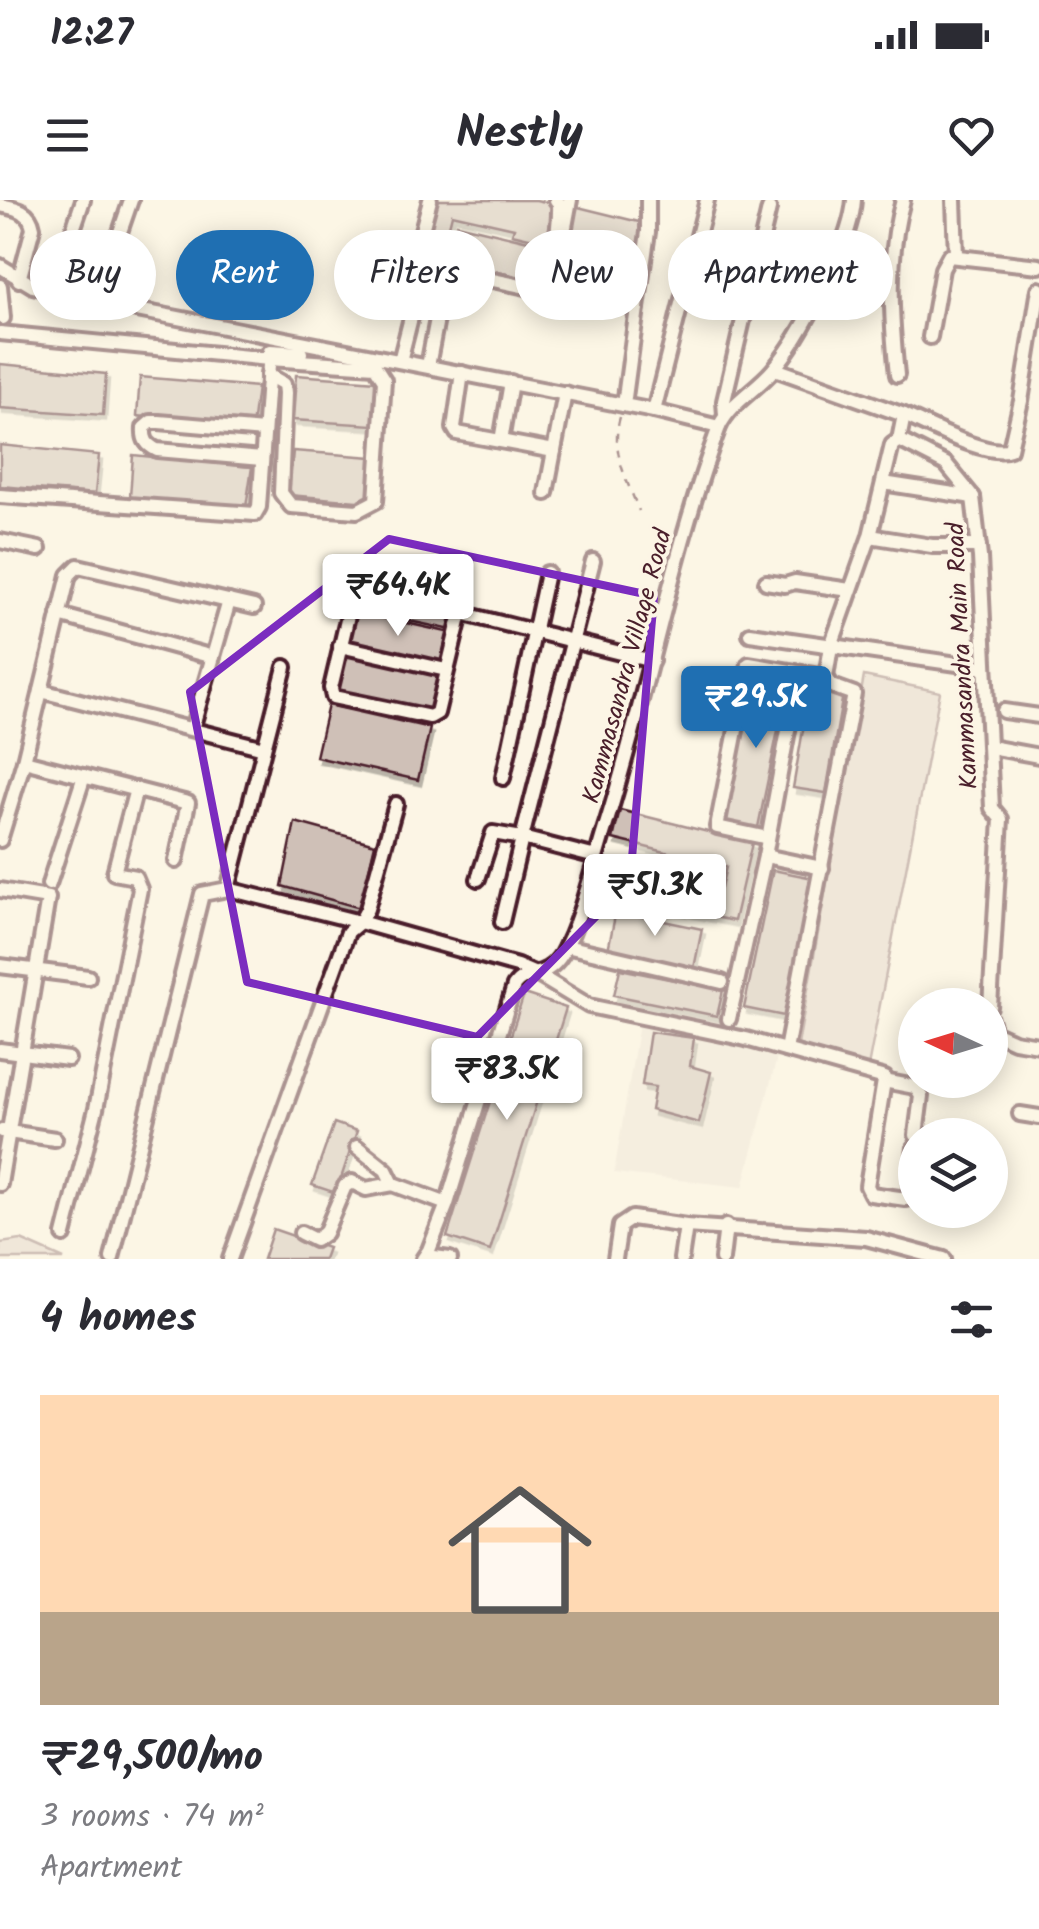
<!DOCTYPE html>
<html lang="en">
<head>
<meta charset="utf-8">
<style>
  :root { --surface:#fff; --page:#f7f7f7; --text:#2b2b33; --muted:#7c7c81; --accent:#1f6fb2 }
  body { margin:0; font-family:Kalam,sans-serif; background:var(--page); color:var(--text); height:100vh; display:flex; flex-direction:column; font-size:38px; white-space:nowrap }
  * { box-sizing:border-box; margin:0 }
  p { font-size:32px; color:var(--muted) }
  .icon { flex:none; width:55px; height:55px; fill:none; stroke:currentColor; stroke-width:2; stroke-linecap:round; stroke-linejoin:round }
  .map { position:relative; height:1059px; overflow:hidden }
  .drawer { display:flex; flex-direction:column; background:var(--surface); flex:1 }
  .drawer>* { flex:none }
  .banner { position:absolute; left:30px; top:30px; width:980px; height:90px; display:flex; gap:20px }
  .needle { width:65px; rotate:274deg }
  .buttons { position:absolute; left:898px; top:788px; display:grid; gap:20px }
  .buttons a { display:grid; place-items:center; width:110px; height:110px; border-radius:50%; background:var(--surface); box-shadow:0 5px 25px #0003; font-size:50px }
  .price { position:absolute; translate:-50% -85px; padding:0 22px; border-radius:10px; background:#fff; color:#222; font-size:32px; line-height:65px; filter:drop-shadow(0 2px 5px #0008) }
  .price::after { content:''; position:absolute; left:50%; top:60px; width:30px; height:22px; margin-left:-15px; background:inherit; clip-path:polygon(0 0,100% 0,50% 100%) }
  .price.selected { background:var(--accent); color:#fff }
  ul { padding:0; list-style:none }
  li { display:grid; align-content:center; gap:20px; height:530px; padding:0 40px }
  li span { display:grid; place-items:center; height:310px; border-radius:0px; color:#555 }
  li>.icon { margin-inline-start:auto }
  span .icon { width:180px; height:180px; fill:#fffc; stroke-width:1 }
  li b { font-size:42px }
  h2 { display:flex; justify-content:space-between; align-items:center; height:120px; padding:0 40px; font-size:42px }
  .pill { padding:0 35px; border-radius:45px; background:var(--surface); box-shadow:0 5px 25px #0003; font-size:35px; line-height:90px }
  .pill.selected { background:var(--accent); color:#fff }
  .status { display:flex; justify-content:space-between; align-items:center; height:70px; padding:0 50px; background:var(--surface); direction:ltr }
  .status svg { height:28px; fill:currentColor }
  header { display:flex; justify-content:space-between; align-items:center; height:130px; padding:0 40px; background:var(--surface); font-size:45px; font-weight:700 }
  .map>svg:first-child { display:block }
  .built { fill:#eee5d7 }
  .green { fill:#e2d5ca; stroke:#967a7a; stroke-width:2.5 }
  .building { fill:#cfc0b7; stroke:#4a1f2b; stroke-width:2.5; filter:url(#shadow) }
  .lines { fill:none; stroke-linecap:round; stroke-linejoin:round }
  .minor-casing { stroke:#4a1f2b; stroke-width:20 }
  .path { stroke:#4a1f2b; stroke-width:2.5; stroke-dasharray:8 8; stroke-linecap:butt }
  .minor { stroke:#fcf5e5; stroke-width:12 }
  .marked { fill:none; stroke:#7b2cbf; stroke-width:8; stroke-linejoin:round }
  .labels { text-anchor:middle; stroke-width:8; stroke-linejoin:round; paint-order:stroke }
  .street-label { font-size:25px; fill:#4a1f2b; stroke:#fcf5e5 }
</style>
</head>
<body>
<div class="status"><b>12:27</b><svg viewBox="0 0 49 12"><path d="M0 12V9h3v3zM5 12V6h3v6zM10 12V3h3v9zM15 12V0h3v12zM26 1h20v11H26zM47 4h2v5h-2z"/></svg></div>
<header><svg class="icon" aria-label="menu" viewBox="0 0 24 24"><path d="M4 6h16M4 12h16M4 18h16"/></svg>Nestly<svg class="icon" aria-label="heart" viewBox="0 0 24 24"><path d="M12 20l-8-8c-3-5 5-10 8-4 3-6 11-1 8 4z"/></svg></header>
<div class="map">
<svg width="1039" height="1059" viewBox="0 0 1039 1059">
  <defs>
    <filter id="shadow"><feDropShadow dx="3" dy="5.5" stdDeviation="0" flood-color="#0004"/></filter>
  </defs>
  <rect width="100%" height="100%" fill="#fcf5e5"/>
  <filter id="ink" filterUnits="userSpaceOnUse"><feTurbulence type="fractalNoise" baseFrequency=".01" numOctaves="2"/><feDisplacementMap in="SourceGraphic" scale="20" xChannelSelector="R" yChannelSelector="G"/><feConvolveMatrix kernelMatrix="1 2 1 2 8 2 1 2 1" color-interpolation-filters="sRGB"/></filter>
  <g filter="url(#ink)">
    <polygon class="built" points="639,824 778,854 743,987 614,973"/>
    <g class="green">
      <polygon points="864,476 940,492 868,867 798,845"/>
      <polygon points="21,1040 64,1059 0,1059 0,1043"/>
    </g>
    <g class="building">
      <polygon points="435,0 536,0 555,4 546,42 512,34 514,28 452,14 441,58 422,53"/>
      <polygon points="574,6 647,24 631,94 557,77"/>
      <polygon points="457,24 545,45 537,81 449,60"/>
      <polygon points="0,164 106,174 103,215 0,208"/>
      <polygon points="296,175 376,181 373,225 293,220"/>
      <polygon points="140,177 257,187 252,227 137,216"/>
      <polygon points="0,245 99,255 95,294 0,286"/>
      <polygon points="293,251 372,257 368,302 289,295"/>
      <polygon points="133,255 252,267 246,307 130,297"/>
      <polygon points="360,377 458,397 452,430 353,409"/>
      <polygon points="352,411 451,433 443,467 345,445"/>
      <polygon points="344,449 441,470 432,512 335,491"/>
      <polygon points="756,469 789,477 757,632 723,624"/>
      <polygon points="810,489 843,494 826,593 793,588"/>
      <polygon points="328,505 430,528 418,580 316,557"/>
      <polygon points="620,610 752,643 734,721 599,694 608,660 721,688 726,667 613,639"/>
      <polygon points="295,622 375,644 360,708 282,686"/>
      <polygon points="773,670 813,678 784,816 744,808"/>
      <polygon points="616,711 702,729 694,768 608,750"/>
      <polygon points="620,769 723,790 717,816 614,795"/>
      <polygon points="524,794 566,808 490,1051 447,1037"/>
      <polygon points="650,832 694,838 690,866 711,872 699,923 651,910 655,887 642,885"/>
      <polygon points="334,923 357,931 336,993 312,985"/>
      <polygon points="273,1029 328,1048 324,1059 263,1059"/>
    </g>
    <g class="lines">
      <g class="minor-casing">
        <g id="minor">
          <polyline points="954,0 956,55"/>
          <path d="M0,5C16,8 30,10 33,28L19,80"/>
          <polyline points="565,27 570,0"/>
          <path d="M556,61C553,72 551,81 560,89L637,108L624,205"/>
          <polyline points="0,66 33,86 96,102 654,211 719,227"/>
          <polyline points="0,86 3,118"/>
          <polyline points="52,92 83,0"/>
          <polyline points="96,102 131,0"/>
          <polyline points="637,108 648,32 648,0"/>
          <polyline points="0,133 269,159 375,166 384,180 376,301 357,311 291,306 281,293 285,193 284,184 268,175"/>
          <polyline points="930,137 942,69 949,56 1039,66"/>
          <polyline points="400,161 423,70 419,42 430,0"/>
          <path d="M428,166L445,77L450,71L526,87L538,86C553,64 560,29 559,3L556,0"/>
          <polyline points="775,169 904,215 899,240 946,264 973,297 980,357 992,608 1001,619 990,807"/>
          <polyline points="462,173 454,228 457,233 554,251"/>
          <path d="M897,175C891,117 887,56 903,0"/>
          <polyline points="654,211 707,0"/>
          <polyline points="725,215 724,201 769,9"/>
          <path d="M904,215C928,225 988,258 1010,249L1021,201L1039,89"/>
          <polyline points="501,241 511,182"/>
          <path d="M262,259L157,250C147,245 143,240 144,228L151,222H159L264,231"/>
          <polyline points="883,283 973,297"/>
          <polyline points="546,293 565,193"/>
          <polyline points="0,296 255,314 259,307 270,151 301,153"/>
          <polyline points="870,336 932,346 979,346"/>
          <polyline points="0,341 39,349"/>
          <polyline points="593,361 522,638 596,657"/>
          <polyline points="766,382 785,385 795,382 850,390"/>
          <polyline points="461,413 462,399 454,389 367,371 358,373 331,488 333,497 430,517 437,513 461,413 652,461"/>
          <polyline points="59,415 213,457"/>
          <polyline points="750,434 985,468"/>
          <polyline points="340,446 446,470"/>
          <polyline points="826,477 831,446 870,336 892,245 899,240"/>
          <polyline points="41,491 264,548"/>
          <polyline points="1004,511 1039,516"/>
          <polyline points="789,525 765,656 822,668"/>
          <polyline points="192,529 229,401"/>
          <polyline points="990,547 1039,556"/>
          <polyline points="24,561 188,603 176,661"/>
          <polyline points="503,578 547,373"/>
          <polyline points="768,638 717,627 749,464 826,477 832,486 854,494 786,850"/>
          <polyline points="0,640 24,561 69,375 78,366 254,407"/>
          <polyline points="478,679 493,633 522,638 502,722"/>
          <polyline points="49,684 84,576"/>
          <polyline points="228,689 285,467"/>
          <polyline points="0,690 48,698 0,984"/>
          <polyline points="566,746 722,782"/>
          <polyline points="0,766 88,777"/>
          <polyline points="729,819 765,656"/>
          <polyline points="990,819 994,832 1014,841 1039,845"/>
          <polyline points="0,850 68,859"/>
          <polyline points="884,881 867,986 871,994 906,999 910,992 915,947"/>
          <polyline points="1020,914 1039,917"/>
          <polyline points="2,931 55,939"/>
          <polyline points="357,947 386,970 393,984"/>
          <polyline points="301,1033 315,1040 325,1033 345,986 352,982 366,989 393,984 447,1004"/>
          <polyline points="64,1035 96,909 140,689 135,677 114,673 136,589"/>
          <polyline points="426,1056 450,1059"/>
          <polyline points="112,1058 202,694 228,689 360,722 367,709 396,604"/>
          <polyline points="230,1059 348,732 360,722 517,766 538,775 589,806 746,839 885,878 884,881 915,887 921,896 916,935"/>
          <path d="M423,1059L429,1050L447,1004L514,786C527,768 545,781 562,754C580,723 593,666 604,631C647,497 670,359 719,227C731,202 755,191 773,170C801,137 851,43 854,0"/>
          <polyline points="615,1059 620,1026 632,1018 686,1026 866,1038 944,1059"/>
          <polyline points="681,1059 686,1026"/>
          <polyline points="722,1059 726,1026"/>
        </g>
      </g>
      <path class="path" d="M620,217C610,251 627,280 639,311"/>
      <use href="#minor" class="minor"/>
    </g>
  </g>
  <path d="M0 0H1039V1059H0ZM389,339L654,396L630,682L477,837L247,782L190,492Z" fill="#fcf5e5" fill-opacity=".55" fill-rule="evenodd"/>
  <path class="marked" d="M389,339L654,396L630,682L477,837L247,782L190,492Z"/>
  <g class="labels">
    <g class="street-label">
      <text transform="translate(961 456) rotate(-93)" y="9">Kammasandra Main Road</text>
      <text transform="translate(626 466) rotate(-75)" y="9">Kammasandra Village Road</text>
    </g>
  </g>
</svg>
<div class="buttons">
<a><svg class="needle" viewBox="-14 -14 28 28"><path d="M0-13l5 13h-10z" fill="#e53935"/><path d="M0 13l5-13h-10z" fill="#7c7c81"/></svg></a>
<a><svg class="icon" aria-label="layers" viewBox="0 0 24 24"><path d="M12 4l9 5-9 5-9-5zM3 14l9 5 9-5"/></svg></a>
</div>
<b class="price" style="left:398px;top:439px">₹64.4K</b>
<b class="price selected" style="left:756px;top:551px">₹29.5K</b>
<b class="price" style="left:655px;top:739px">₹51.3K</b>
<b class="price" style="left:507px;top:923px">₹83.5K</b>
<div class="banner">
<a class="pill">Buy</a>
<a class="pill selected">Rent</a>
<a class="pill">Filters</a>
<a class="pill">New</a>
<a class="pill">Apartment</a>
</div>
</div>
<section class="drawer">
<h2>4 homes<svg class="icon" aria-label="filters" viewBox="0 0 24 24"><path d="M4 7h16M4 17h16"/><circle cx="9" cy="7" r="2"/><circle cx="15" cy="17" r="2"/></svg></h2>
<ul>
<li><span style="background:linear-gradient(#ffd9b3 70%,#b9a48a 0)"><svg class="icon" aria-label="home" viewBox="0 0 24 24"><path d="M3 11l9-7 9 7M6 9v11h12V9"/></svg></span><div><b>₹29,500/mo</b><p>3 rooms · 74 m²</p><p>Apartment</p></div></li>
</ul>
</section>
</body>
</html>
